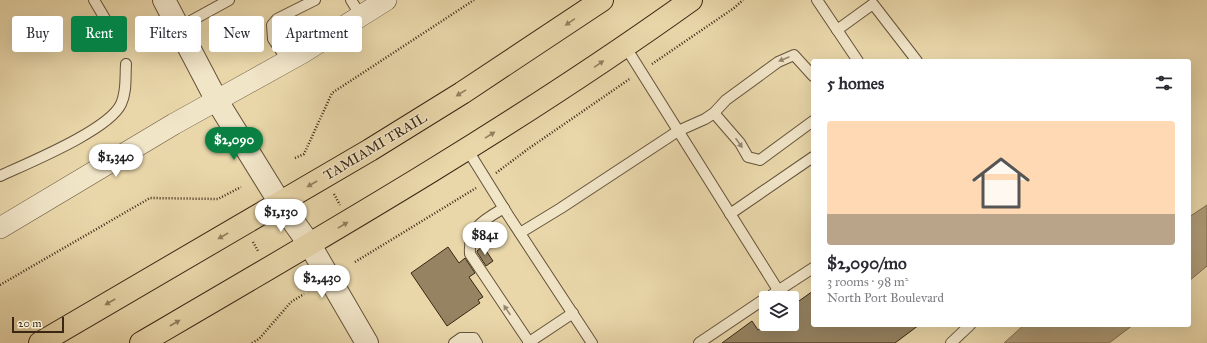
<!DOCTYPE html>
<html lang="en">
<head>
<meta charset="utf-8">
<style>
  :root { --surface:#fff; --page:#f7f7f7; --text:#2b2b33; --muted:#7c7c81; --line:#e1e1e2; --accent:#0b8043 }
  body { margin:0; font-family:"IM FELL Great Primer",serif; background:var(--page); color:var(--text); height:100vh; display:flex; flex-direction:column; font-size:15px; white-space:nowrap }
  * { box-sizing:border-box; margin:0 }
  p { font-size:13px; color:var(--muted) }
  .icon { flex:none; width:22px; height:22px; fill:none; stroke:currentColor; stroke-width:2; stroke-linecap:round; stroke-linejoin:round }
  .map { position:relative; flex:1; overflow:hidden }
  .details { position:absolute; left:811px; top:59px; width:380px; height:268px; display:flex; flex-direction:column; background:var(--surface); border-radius:4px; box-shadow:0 4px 16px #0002 }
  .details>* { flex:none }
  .hud { position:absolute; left:12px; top:16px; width:380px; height:36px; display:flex; gap:8px }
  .controls { position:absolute; left:759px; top:291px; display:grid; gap:8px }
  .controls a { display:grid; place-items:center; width:40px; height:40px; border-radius:4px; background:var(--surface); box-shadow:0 4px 16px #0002; font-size:20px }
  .scale { position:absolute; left:12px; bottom:10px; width:52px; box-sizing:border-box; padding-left:4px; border:2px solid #392714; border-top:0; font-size:11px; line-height:14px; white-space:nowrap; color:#392714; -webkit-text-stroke:3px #f1e5c8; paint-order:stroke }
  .price { position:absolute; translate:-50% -34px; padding:0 9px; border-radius:14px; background:#fff; color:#222; font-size:13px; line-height:26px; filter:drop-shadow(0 1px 2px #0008) }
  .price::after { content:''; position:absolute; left:50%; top:24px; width:12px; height:9px; margin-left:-6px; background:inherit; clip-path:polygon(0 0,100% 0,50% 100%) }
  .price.on { background:var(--accent); color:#fff }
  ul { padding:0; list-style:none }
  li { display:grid; align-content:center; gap:8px; height:212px; padding:0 16px }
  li+li { border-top:1px solid var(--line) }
  li span { display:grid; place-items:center; height:124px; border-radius:4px; color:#555 }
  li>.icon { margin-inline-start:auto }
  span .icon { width:72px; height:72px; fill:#fffc; stroke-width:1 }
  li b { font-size:17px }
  h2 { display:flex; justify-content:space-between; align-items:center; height:48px; padding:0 16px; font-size:17px }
  .tag { padding:0 14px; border-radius:4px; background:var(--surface); box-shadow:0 4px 16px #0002; font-size:14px; line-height:36px }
  .tag.on { background:var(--accent); color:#fff }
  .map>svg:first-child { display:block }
  .water { fill:#ad9b77; stroke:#7f6d4f }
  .building { fill:#958362; stroke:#392714 }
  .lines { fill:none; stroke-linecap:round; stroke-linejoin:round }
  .service-casing { stroke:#65533a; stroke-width:12 }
  .minor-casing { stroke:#65533a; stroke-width:22 }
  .tertiary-casing { stroke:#65533a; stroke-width:24 }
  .primary-casing { stroke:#392714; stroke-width:24 }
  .path { stroke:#392714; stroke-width:2.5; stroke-dasharray:1 2; stroke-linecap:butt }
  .service { stroke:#f1e5c8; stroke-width:10 }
  .minor { stroke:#f1e5c8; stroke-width:21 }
  .tertiary { stroke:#f1e5c8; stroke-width:22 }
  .primary { stroke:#e9d7aa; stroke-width:22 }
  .oneway { fill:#917f5f }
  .oneway2 { fill:#95866e }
  .labels { text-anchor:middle; stroke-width:3; stroke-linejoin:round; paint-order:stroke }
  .street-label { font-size:14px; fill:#392714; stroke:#f1e5c8 }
</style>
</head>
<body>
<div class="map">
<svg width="1207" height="343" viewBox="0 0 1207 343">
  <rect width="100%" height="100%" fill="#e9d7aa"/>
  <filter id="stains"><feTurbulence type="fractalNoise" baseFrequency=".005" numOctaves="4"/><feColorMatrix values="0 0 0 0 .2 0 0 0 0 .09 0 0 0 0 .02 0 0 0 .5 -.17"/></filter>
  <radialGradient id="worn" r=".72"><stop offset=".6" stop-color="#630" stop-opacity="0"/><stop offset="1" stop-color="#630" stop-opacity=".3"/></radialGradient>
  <g class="water">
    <polygon points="1207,205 1207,266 1189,281 1189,217"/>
    <polygon points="1024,325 1133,325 1109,343 1004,343"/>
  </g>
  <g class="building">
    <polygon points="483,246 493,261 486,266 477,252 477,251"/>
    <polygon points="448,247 459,263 465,258 475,273 469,277 483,297 478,300 480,303 447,326 411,273"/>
    <polygon points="813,291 813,325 919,325 895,343 722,343 752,321 758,330 767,324 792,324 792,306"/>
  </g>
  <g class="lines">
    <g class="service-casing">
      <g id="service">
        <polyline points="94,0 117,39"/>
        <polyline points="351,0 361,16"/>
        <polyline points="817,0 858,61"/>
        <polyline points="178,28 229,0"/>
        <polyline points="837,30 873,4 917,61"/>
        <polyline points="625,46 778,290"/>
        <polyline points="288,61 273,39 272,25 277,19 315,0"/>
        <polyline points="714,113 740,143 748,157 760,160 813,121"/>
        <polyline points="467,149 508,215 592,343"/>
        <path d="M0,176C28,163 109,130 121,104C127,91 125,78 126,64"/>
        <path d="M504,208C484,220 468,227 470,254L529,342"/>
        <polyline points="730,214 813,157"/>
        <polyline points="520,233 561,208 678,131 705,119 714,113 726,100 778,62 794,55 813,76"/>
        <polyline points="773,294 813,268"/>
        <polyline points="454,343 461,338 474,338 477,343"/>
        <polyline points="528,343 573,313"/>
        <polyline points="699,343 766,298"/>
        <polyline points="951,343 970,325"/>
      </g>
    </g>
    <g class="minor-casing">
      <polyline id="minor" points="0,228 174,124 302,53 386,0"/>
    </g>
    <g class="tertiary-casing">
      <polyline id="tertiary" points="164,0 217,101 280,203 310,245 367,343"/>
    </g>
    <g class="primary-casing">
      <g id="primary">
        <polyline points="40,343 370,150 462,93 602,0"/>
        <path d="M141,343C328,234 515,126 691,0"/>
      </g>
    </g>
    <g class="path">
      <polyline points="652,64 734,8 743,0"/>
      <polyline points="295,158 304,154 332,93 474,0"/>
      <polyline points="496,173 528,149 631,78"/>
      <polyline points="334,194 340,205"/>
      <polyline points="253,242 258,251"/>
      <polyline points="355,262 476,188"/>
      <polyline points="0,285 150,198 218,199 241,187"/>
      <polyline points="252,343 259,339 291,302 304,294"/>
    </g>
    <use href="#service" class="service"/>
    <use href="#minor" class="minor"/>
    <use href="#tertiary" class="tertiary"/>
    <use href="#primary" class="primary"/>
  </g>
  <defs><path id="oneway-solid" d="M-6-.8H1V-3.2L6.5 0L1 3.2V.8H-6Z"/></defs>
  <g class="oneway">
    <use href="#oneway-solid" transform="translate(570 22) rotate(146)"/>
    <use href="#oneway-solid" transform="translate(599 64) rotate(-34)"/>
    <use href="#oneway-solid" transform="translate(461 93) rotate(148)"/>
    <use href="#oneway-solid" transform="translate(490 135) rotate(-32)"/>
    <use href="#oneway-solid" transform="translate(312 184) rotate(150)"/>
    <use href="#oneway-solid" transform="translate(343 225) rotate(-31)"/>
    <use href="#oneway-solid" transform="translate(223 236) rotate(150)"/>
    <use href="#oneway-solid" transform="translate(110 302) rotate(150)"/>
    <use href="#oneway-solid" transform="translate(175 323) rotate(-30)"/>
  </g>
  <g class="oneway2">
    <use href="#oneway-solid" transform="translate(784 59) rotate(157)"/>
    <use href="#oneway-solid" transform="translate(739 143) rotate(55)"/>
    <use href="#oneway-solid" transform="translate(507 310) rotate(-124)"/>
  </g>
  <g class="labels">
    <g class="street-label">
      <text transform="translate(375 146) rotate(-31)" y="5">TAMIAMI TRAIL</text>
    </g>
  </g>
  <rect width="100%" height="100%" filter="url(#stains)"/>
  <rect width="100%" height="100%" fill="url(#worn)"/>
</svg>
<div class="controls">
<a><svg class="icon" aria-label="layers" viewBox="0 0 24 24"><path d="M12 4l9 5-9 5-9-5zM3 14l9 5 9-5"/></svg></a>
</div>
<div class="scale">20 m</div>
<b class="price on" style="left:234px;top:161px">$2,090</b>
<b class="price" style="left:116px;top:178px">$1,340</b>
<b class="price" style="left:281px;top:233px">$1,130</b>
<b class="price" style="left:485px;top:256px">$841</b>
<b class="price" style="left:322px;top:299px">$2,430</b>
<div class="hud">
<a class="tag">Buy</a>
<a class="tag on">Rent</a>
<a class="tag">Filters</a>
<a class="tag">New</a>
<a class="tag">Apartment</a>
</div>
<section class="details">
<h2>5 homes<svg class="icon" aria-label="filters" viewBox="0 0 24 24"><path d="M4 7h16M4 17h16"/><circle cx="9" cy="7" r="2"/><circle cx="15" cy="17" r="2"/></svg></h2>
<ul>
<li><span style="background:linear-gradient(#ffd9b3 75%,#b9a48a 0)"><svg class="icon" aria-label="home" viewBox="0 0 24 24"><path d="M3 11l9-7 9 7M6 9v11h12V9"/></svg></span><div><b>$2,090/mo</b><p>3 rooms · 98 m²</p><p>North Port Boulevard</p></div></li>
</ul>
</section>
</div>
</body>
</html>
